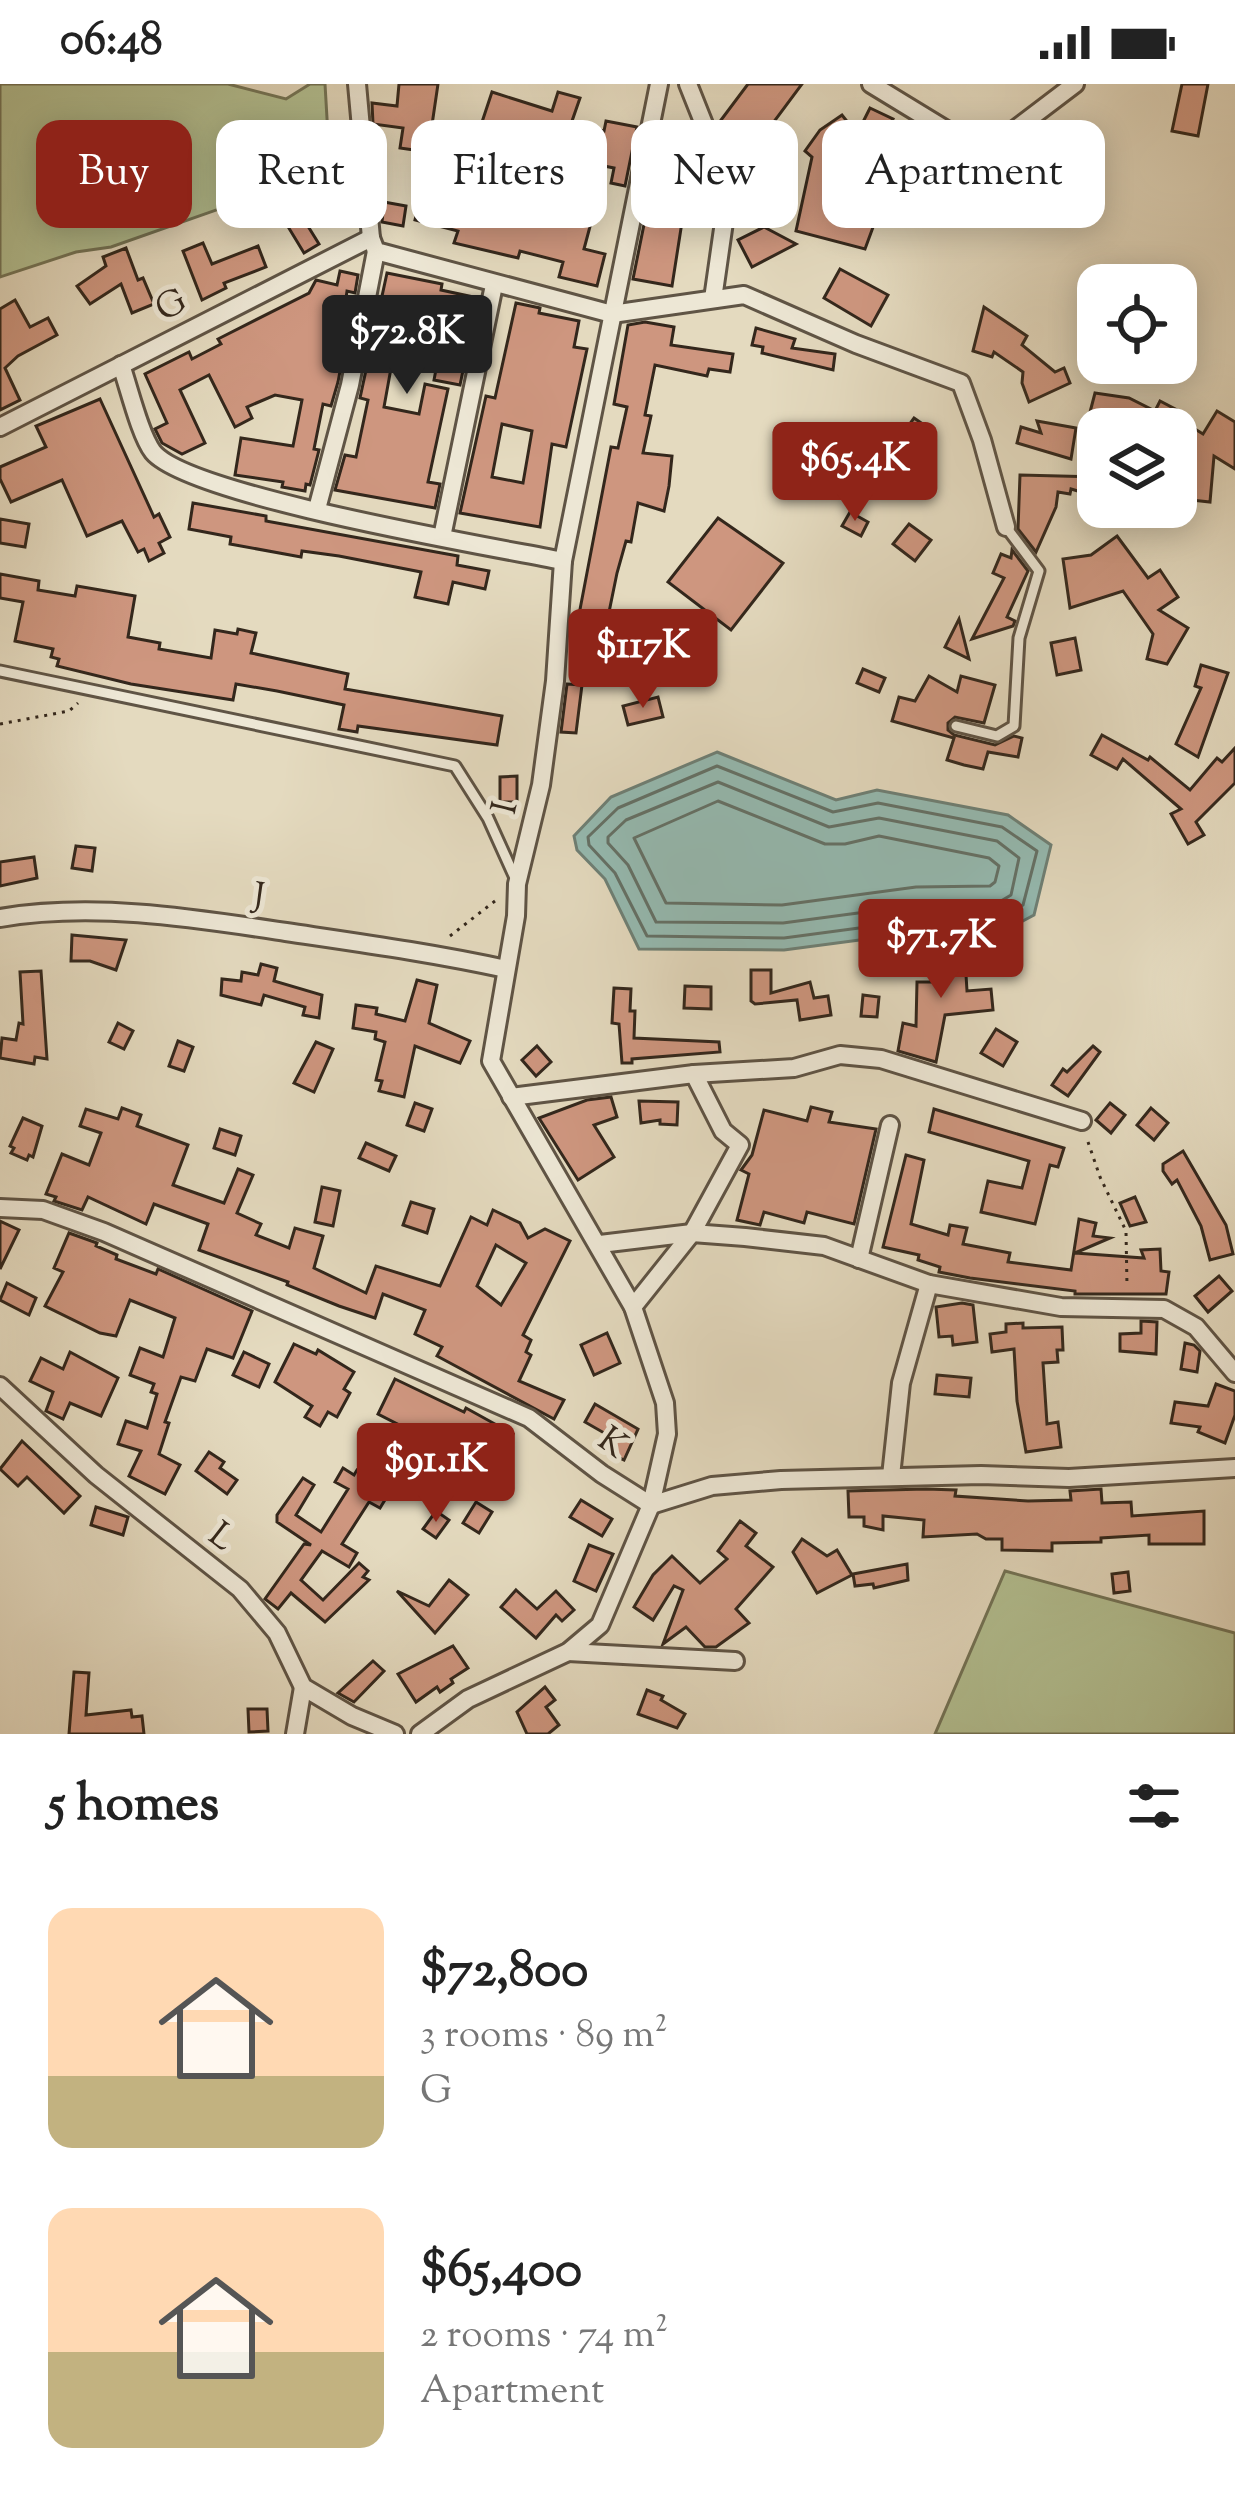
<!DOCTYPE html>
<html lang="en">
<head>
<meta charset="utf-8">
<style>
  :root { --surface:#fff; --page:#f6f6f6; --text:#222; --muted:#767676; --accent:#8f2418 }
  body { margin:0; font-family:"Sorts Mill Goudy",serif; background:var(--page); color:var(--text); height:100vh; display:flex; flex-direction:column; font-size:45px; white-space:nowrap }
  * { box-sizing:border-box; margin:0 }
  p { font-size:39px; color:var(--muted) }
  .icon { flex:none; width:66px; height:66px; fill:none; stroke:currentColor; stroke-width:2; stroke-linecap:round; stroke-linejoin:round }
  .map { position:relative; height:1650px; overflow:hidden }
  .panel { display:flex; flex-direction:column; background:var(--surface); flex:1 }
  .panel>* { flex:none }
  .hud { position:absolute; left:36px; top:36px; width:1164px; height:108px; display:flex; gap:24px }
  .fabs { position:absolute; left:1077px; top:180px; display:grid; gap:24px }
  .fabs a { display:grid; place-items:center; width:120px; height:120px; border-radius:24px; background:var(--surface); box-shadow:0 6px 30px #0003; font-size:60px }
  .price { position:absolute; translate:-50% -102px; padding:0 27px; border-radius:12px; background:var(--accent); color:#fff; font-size:39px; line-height:78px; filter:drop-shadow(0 3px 6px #0008) }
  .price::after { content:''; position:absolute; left:50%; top:72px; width:36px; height:27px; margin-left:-18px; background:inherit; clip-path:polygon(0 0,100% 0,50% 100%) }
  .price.current { background:#222; color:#fff }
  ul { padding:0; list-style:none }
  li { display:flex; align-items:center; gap:36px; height:300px; padding:0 48px }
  li span { display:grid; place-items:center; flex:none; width:336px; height:240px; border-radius:24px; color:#555 }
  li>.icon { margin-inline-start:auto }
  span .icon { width:144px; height:144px; fill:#fffc; stroke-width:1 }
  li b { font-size:51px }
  h2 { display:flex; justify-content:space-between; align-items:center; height:144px; padding:0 48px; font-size:51px }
  .pill { padding:0 42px; border-radius:24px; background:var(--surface); box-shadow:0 6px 30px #0003; font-size:42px; line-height:108px }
  .pill.current { background:var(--accent); color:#fff }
  .status { display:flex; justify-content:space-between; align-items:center; height:84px; padding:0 60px; background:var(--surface); direction:ltr }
  .status svg { height:33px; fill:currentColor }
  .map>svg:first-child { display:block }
  .green { fill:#b3c092; stroke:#737457; stroke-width:3 }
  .water { fill:#95bbb2; stroke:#6e8076; stroke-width:3 }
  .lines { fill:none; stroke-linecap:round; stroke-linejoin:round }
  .shore { stroke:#647167; stroke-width:3 }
  .building { fill:#ce967f; stroke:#33271c; stroke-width:3; fill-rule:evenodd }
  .service-casing { stroke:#5f5445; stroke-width:15 }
  .minor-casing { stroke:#5f5445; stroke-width:22 }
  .path { stroke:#33271c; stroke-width:3; stroke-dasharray:3 6; stroke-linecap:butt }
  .service { stroke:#ede7d5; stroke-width:9 }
  .minor { stroke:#ede7d5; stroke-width:16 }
  .labels { text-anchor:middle; stroke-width:10; stroke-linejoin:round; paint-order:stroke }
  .street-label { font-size:36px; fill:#33271c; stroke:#ede7d5 }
</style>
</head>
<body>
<div class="status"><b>06:48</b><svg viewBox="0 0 49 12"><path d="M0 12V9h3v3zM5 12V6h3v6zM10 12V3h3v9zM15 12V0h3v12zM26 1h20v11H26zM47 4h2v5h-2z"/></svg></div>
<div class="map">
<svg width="1235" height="1650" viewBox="0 0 1235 1650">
  <rect width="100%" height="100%" fill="#e4dabf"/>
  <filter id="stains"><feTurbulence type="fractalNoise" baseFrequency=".00167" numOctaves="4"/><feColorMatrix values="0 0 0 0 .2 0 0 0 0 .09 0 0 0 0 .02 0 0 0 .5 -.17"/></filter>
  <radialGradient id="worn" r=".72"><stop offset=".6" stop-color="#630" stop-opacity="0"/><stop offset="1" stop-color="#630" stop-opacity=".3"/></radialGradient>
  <g class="green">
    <polygon points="0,0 228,0 286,15 310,0 325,0 330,86 111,163 76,168 0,193"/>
    <polygon points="1005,1487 1235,1549 1235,1650 935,1650"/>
  </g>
  <polygon class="water" points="717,668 836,716 877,706 1008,731 1051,761 1034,831 1004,847 920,848 784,866 639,865 605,795 577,766 574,752 611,713"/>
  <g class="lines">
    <g class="shore">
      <polygon points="717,682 833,728 878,719 1002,743 1037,767 1023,821 1000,835 919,836 784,854 647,852 615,789 589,761 588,753 618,724"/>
      <polygon points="718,698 829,743 879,734 997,757 1019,774 1011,811 996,820 918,821 783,839 656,838 628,781 608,759 608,753 626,736"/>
      <polygon points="718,717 825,760 845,760 879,752 989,774 999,782 995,798 990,802 916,803 782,821 666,819 634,754"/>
    </g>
  </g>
  <g class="building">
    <polygon points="399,0 438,0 428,68 400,64 403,44 373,40 372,19 397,22"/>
    <polygon points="748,0 802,0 750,70 721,48 718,40"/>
    <polygon points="1182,0 1208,0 1198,52 1172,47"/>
    <polygon points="492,8 552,27 558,8 580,14 571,40 604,47 606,37 637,43 625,102 611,99 614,84 579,77 568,112 596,120 584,165 605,170 597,202 559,193 563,178 520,167 518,174 454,159 458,147 415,136 420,115 443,121 441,126 494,141 497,132 532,142 542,112 496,100 510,48 482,38"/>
    <polygon points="870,24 893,35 871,78 886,88 871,112 883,116 865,165 796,147 812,73 805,67 820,46 842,31 857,50"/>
    <polygon points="325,94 341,96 338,117 322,115"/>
    <polygon points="652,101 687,106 672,202 633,195"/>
    <polygon points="384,118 406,122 403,142 382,138"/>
    <polygon points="301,131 319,160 304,169 287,141"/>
    <polygon points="764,143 796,160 752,183 738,156"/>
    <polygon points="203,159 212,180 258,162 266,183 224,199 226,204 202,216 183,167"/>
    <polygon points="126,164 138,196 143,194 154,220 132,229 121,200 90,220 77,202 106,182 103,173"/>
    <polygon points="840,185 888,211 871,242 824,214"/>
    <polygon points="340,187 358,191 355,209 347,207 342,244 348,245 338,298 331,322 323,320 314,365 319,366 310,401 306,400 305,407 282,403 283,398 235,391 241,354 293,362 302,316 275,311 247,323 252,334 235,343 209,291 180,306 205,359 182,370 162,359 155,345 167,339 145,290 189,268 192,275 221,260 218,255 309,209 316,196 337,201"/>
    <polygon points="387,189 442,200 441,206 478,214 460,301 434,296 445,238 404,230 393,273 384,323 419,330 425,300 448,305 428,398 440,400 435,424 335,406 345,371 356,373 368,316 360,314"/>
    <polygon points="15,216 30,243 48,234 57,251 18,272 5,284 20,316 0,326 0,225"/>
    <path d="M516,219L540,224L539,229L579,237L574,263L587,265L566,363L552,360L540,443L460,429L486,312L495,314ZM502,340L532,347L523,399L492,393Z"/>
    <polygon points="984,223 1027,252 1022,261 1055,288 1064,284 1070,299 1029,318 1022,299 1023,288 994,268 992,273 973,267"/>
    <polygon points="645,238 674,243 671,261 733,270 730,288 709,285 707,292 655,281 645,331 651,332 643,369 672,372 669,402 664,427 638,419 631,458 626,457 617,489 607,538 614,540 609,569 573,562 611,363 618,364 627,323 614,320 628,241"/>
    <polygon points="756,244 795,255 792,264 835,270 833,286 762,269 763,263 752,261"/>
    <polygon points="1095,309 1129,314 1155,327 1160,317 1177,326 1174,332 1203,350 1217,327 1235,338 1235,385 1214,372 1210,418 1191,416 1193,384 1176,374 1176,345 1114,345 1117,339 1089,332"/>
    <polygon points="100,315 154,433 159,430 170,453 159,459 164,469 149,477 144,465 138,468 122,437 87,452 62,396 11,418 0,395 0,383 46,363 36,342"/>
    <polygon points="914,334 933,347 902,390 883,377"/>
    <polygon points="1037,337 1076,344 1071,375 1017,359 1021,343 1041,349"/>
    <polygon points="1020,391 1098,393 1098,413 1071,405 1070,410 1058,408 1056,423 1036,468 1018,445"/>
    <polygon points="193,419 266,432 266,437 458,472 457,481 489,487 485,505 453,498 448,520 415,513 421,488 339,472 302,467 301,473 230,460 231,453 189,445"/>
    <polygon points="1125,423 1148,423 1147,440 1125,439"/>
    <polygon points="850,428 868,438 861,452 842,442"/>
    <polygon points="718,434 783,479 731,546 668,498"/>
    <polygon points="0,435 29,440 25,463 0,459"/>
    <polygon points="909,440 931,456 915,477 893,460"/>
    <polygon points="1117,452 1148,494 1160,486 1178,513 1159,526 1188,544 1167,580 1147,575 1153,550 1123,507 1070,524 1063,475 1091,471"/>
    <polygon points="1012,466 1028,487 1007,533 1015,537 1013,542 972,555 1004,494 993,489 1001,470 1011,474"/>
    <polygon points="0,490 39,497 38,506 75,512 77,502 135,512 128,553 160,559 159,565 211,574 215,546 237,550 238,545 256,549 251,569 348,590 345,605 502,632 497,661 358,642 357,648 339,645 344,621 277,607 236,600 233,616 131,600 57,582 59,575 51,573 53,565 15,557 23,518 0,514"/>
    <polygon points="959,535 969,575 945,563"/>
    <polygon points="654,550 677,554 672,579 649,575"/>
    <polygon points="1075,554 1081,586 1057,591 1051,559"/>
    <polygon points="1201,581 1228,589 1198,673 1176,660 1201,604 1195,602"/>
    <polygon points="863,585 885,594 879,608 857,599"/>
    <polygon points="929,592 957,608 961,592 995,601 984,639 955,633 948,639 948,646 954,651 995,661 1014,652 1022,654 1018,673 988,668 983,685 964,681 947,676 954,654 892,637 899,613 915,617"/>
    <polygon points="567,600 582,601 576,649 561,648"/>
    <polygon points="658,613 663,633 628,641 623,622"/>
    <polygon points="1102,651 1148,676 1150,673 1190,706 1217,674 1222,678 1235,664 1235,699 1196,738 1204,751 1188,760 1171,730 1181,725 1123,675 1117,685 1091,671"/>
    <polygon points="517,692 517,718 500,718 500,693"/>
    <polygon points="76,762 95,764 92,787 72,784"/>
    <polygon points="34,773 37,794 0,802 0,778"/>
    <polygon points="72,851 126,856 116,886 90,877 71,877"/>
    <polygon points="964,858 967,907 991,905 993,926 945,931 936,978 898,967 903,939 916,942 917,898 931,898 929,860"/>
    <polygon points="261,880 277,884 274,897 322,911 319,934 303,931 305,923 264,911 261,921 221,911 222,895 241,897 242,888 258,891"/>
    <polygon points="751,886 771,886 771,909 810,898 814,914 828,912 831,931 800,936 797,916 755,920 751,917"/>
    <polygon points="41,887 47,975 35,973 34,980 0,974 2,954 16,956 19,939 23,940 20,888"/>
    <polygon points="417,896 437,901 429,939 470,957 460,979 415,962 404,1013 379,1007 382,997 376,996 385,958 375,955 376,948 353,944 356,921 377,924 376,930 405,937"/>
    <polygon points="685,902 711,903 711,925 684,924"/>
    <polygon points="614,904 631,905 630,927 635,927 634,954 719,958 720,968 632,975 632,979 622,979 619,940 612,939"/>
    <polygon points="863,911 879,913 877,933 861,932"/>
    <polygon points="118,939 133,947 124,965 109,958"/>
    <polygon points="996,945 1017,958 1003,982 981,969"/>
    <polygon points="178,957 193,963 184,987 169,982"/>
    <polygon points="316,958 333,965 314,1008 294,999"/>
    <polygon points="537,962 551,978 536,992 522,976"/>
    <polygon points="1093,962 1100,968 1068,1012 1052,1001 1063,985 1067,988"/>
    <polygon points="611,1013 617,1033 594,1041 614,1073 578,1096 539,1034 587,1016"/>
    <polygon points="639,1017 678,1018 677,1041 660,1040 660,1036 641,1039"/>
    <polygon points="415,1019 432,1025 424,1047 407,1041"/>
    <polygon points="1110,1019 1125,1031 1111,1049 1096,1036"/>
    <polygon points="811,1023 832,1028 829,1038 876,1045 854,1140 807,1128 804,1139 764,1128 760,1141 737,1136 749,1090 741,1086 752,1071 764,1026 807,1037"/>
    <path d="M122,1024L141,1031L137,1042L188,1061L173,1101L224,1119L238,1085L253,1091L237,1129L261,1140L256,1151L289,1164L295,1144L323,1152L314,1184L366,1209L376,1182L440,1202L471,1133L487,1141L493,1126L520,1139L528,1154L545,1145L570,1157L523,1251L531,1256L526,1268L531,1271L519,1297L564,1316L554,1335L437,1272L442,1263L415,1250L425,1226L383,1210L375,1234L339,1222L287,1201L288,1198L199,1166L208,1140L154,1120L146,1140L88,1113L82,1126L54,1117L56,1113L46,1110L62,1070L89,1081L101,1049L80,1042L86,1025L118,1035ZM496,1161L526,1179L501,1221L477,1202Z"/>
    <polygon points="1151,1024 1168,1039 1154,1056 1137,1041"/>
    <polygon points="934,1025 1064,1064 1058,1083 1050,1081 1035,1140 981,1128 988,1097 1022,1104 1029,1077 929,1048"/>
    <polygon points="23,1034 42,1042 33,1073 29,1071 27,1076 11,1069 14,1064 10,1062"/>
    <polygon points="220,1045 241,1052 235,1071 214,1064"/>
    <polygon points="366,1059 396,1072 389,1087 359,1074"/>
    <polygon points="1183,1067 1226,1141 1233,1170 1210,1176 1201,1142 1177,1096 1172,1100 1163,1087 1163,1080"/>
    <polygon points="906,1071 924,1076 911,1140 948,1151 950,1141 967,1144 963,1160 1010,1169 1008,1178 1071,1186 1079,1135 1096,1139 1093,1152 1110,1154 1075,1169 1144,1174 1141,1166 1160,1165 1161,1187 1169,1188 1166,1210 1075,1210 1075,1207 970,1194 939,1188 940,1183 918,1176 919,1171 883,1163"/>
    <polygon points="322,1103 340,1107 333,1142 315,1138"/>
    <polygon points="1135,1113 1146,1138 1130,1142 1120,1119"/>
    <polygon points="411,1118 434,1125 427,1149 403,1141"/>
    <polygon points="0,1137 19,1146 0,1185"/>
    <polygon points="69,1149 97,1159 96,1162 117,1171 116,1175 156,1190 158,1185 252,1227 233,1274 207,1265 195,1297 181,1293 165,1338 169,1339 159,1370 180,1381 165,1410 129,1392 141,1367 118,1360 126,1337 147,1344 157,1310 151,1308 154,1300 130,1291 140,1264 163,1273 175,1234 130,1216 116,1252 100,1249 45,1222 63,1188 54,1184"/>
    <polygon points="1219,1192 1232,1207 1208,1228 1195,1212"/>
    <polygon points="7,1199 36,1214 29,1231 0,1216"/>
    <polygon points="962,1219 973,1221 977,1258 953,1261 952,1252 939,1253 936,1223"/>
    <polygon points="1141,1237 1157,1238 1156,1270 1120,1267 1120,1250 1141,1249"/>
    <polygon points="1023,1239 1023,1244 1062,1243 1063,1266 1057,1266 1058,1278 1043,1279 1047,1340 1058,1338 1061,1363 1026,1368 1017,1317 1014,1265 992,1268 990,1250 1006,1248 1006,1240"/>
    <polygon points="607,1249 620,1279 594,1291 581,1261"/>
    <polygon points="1185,1259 1194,1261 1200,1267 1197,1288 1181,1285"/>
    <polygon points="294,1260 316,1270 318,1266 354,1288 344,1305 350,1309 337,1333 328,1328 320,1342 305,1333 312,1322 275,1298"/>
    <polygon points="70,1268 118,1294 101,1332 70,1319 63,1335 46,1327 53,1308 30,1297 41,1274 63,1285"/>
    <polygon points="244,1268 269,1280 259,1303 233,1291"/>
    <polygon points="937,1291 971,1294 969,1313 935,1310"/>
    <polygon points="395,1295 464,1328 466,1324 513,1350 500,1374 483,1365 476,1376 464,1369 454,1390 438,1383 443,1372 410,1356 413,1348 378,1330"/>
    <polygon points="1216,1300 1235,1307 1235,1331 1225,1359 1198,1348 1200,1343 1171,1339 1175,1318 1208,1322"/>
    <polygon points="595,1320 638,1345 624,1376 599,1364 606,1350 585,1338"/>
    <polygon points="22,1357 80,1412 64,1429 27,1393 18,1402 0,1385"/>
    <polygon points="209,1368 224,1378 220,1384 237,1396 227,1410 196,1387"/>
    <polygon points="343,1384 354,1391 357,1386 391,1406 380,1424 369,1418 342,1460 357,1469 349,1483 322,1467 301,1496 323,1516 359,1479 368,1487 363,1493 369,1496 325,1538 291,1509 278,1525 265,1515 304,1460 311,1461 277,1438 277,1431 303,1394 314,1401 296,1431 321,1448 348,1405 335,1398"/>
    <polygon points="926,1405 956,1406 955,1412 1028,1417 1071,1416 1070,1407 1101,1405 1102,1419 1131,1418 1132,1432 1204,1427 1204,1460 1149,1460 1149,1451 1101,1454 1101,1458 1052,1459 1052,1467 1002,1466 1002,1455 986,1455 977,1450 923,1453 924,1436 883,1432 883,1446 864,1442 864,1433 849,1433 848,1407"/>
    <polygon points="581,1416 612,1435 602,1452 570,1433"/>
    <polygon points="476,1418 492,1428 479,1449 463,1439"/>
    <polygon points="96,1423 128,1433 123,1451 91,1441"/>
    <polygon points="436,1427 449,1436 436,1454 423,1445"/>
    <polygon points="740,1437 756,1449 746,1462 773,1483 736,1525 749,1539 716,1563 705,1563 686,1543 663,1560 683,1506 674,1502 653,1536 634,1523 653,1491 672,1472 700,1499 727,1475 718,1467"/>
    <polygon points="802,1455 827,1472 837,1466 852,1491 817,1509 793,1468"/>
    <polygon points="589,1461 613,1470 596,1507 574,1497"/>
    <polygon points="907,1480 908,1496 874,1504 873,1500 855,1502 853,1490"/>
    <polygon points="1128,1488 1130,1507 1114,1509 1112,1490"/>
    <polygon points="449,1496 468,1511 435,1549 397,1507 429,1522"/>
    <polygon points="516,1506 537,1525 556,1507 574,1526 562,1537 556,1531 536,1554 501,1523"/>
    <polygon points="453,1562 468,1584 451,1595 453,1599 440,1608 437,1603 416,1618 398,1590"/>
    <polygon points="373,1577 384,1587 354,1618 338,1609"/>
    <polygon points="74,1588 89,1589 86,1631 131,1626 132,1633 142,1632 144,1650 69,1650"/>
    <polygon points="545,1603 555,1616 546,1623 559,1641 548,1650 527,1650 517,1628"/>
    <polygon points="647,1606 663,1612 661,1616 685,1630 677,1644 638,1630"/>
    <polygon points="248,1625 267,1625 268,1647 249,1648"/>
  </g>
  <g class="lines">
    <g class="service-casing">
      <g id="service">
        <polyline points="0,587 455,682 488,734 516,796"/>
        <polyline points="956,642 997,652 1014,642 1019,554 1039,487 1006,443"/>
      </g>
    </g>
    <g class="minor-casing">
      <g id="minor">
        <polyline points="357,0 371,154 376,167 612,230 744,211 856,260 961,299 982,356 1006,443"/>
        <polyline points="688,0 729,103 713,215"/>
        <polyline points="871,0 984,69 1075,0"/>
        <path d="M121,281C129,304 140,351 153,368C189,412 493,463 563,477"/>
        <polyline points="0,343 371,154"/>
        <polyline points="317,425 350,301 376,167"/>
        <polyline points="442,453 494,201"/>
        <path d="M0,834C94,818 193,834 286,848C360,859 433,869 506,885"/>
        <polyline points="511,1013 694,990 794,984 840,971 881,975 1082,1037"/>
        <polyline points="0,1124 43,1126 104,1148 529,1334 602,1390 651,1421 712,1402 781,1396 981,1391 1069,1394 1235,1384"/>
        <polyline points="600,1160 692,1149 745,1153 824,1162 929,1200 1061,1223 1164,1225 1196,1243 1235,1289"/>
        <polyline points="859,1175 890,1041"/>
        <polyline points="633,1223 692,1149 740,1061 723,1047 694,990"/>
        <polyline points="0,1302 96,1391 240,1505 277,1549 303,1603 352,1632 395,1650"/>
        <polyline points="891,1392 901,1299 929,1200"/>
        <polyline points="568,1568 735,1577"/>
        <polyline points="295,1650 303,1603"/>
        <polyline points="420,1650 468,1615 568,1568 600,1541 651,1421 667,1350 665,1319 633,1223 491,977 516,832 517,800 541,701 555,597 563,477 659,0"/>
      </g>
    </g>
    <g class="path">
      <polyline points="749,102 780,101"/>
      <polyline points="0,640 69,627 78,619"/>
      <polyline points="450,852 495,817"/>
      <polyline points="1088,1058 1100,1093 1126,1147 1127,1202"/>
    </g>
    <use href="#service" class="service"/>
    <use href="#minor" class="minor"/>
  </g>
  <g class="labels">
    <g class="street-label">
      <text transform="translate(170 219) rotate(-27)" y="13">G</text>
      <text transform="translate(503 723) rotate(-77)" y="13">I</text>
      <text transform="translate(259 810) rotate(8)" y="13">J</text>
      <text transform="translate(614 1357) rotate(36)" y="13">K</text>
      <text transform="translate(223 1451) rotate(37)" y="13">L</text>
    </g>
  </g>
  <rect width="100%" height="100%" filter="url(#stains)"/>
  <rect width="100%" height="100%" fill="url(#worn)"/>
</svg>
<div class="fabs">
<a><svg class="icon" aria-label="locate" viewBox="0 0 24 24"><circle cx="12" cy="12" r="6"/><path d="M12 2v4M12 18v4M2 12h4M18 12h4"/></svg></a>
<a><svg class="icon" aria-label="layers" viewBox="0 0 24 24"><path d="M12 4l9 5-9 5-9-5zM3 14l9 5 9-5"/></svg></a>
</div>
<b class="price current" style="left:407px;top:313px">$72.8K</b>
<b class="price" style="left:855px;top:440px">$65.4K</b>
<b class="price" style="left:643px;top:627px">$117K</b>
<b class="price" style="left:941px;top:917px">$71.7K</b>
<b class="price" style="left:436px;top:1441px">$91.1K</b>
<div class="hud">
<a class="pill current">Buy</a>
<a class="pill">Rent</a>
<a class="pill">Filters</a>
<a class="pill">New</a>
<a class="pill">Apartment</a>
</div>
</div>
<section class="panel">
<h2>5 homes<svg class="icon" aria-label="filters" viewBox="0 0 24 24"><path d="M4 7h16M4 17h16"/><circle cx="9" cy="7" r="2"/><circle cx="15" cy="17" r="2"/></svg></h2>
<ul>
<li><span style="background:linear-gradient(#ffd9b3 70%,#c2b280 0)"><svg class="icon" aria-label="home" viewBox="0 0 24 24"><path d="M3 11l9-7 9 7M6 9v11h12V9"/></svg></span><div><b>$72,800</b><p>3 rooms · 89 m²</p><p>G</p></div></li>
<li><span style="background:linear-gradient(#ffd9b3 60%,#c2b280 0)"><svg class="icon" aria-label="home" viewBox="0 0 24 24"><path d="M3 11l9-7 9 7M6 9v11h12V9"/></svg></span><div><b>$65,400</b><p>2 rooms · 74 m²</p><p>Apartment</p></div></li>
</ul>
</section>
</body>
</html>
